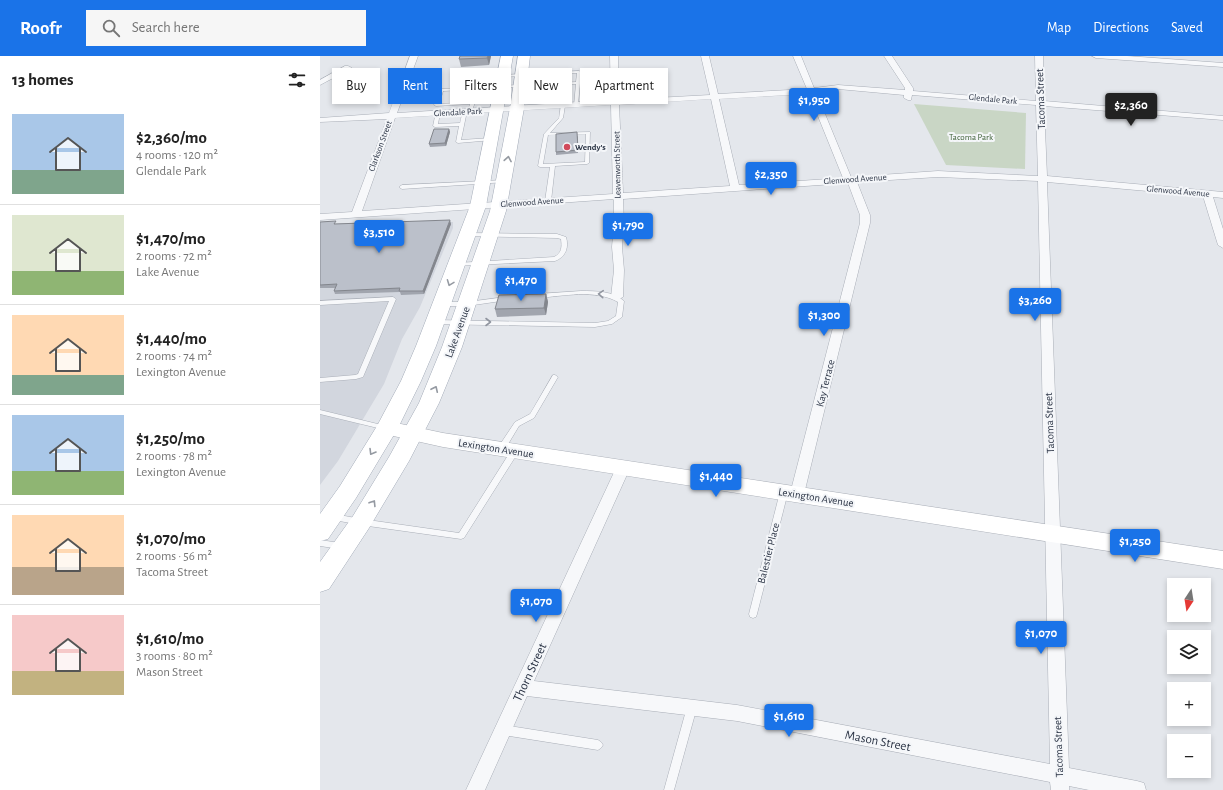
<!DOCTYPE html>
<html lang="en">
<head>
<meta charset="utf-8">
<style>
  :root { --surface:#fff; --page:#f6f6f6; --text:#222; --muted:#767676; --line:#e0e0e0; --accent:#1a73e8 }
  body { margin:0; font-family:"Alegreya Sans",sans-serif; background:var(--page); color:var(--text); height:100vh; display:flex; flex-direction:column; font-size:15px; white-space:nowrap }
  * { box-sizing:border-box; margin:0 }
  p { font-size:13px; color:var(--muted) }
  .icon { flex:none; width:22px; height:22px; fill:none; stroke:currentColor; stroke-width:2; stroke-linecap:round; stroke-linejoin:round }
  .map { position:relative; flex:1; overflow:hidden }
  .sheet { display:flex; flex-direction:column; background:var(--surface); width:320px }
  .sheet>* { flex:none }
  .guide { position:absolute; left:12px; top:12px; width:380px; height:36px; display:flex; gap:8px }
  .needle { width:26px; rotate:192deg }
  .fabs { position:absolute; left:847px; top:522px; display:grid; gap:8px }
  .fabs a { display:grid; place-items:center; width:44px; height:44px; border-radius:0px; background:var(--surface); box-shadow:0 2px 6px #0003; font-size:20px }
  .price { position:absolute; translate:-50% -34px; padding:0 9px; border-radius:4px; background:var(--accent); color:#fff; font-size:13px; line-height:26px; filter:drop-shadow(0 1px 2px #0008) }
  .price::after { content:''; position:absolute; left:50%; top:24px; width:12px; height:9px; margin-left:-6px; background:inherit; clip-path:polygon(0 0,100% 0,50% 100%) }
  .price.active { background:#222; color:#fff }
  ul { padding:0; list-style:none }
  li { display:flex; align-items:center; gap:12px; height:100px; padding:0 12px }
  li+li { border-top:1px solid var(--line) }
  li span { display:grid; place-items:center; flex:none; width:112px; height:80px; border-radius:0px; color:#555 }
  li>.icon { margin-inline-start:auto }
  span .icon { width:48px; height:48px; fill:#fffc; stroke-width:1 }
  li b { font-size:17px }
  h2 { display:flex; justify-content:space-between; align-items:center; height:48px; padding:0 12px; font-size:17px }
  .pill { padding:0 14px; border-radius:0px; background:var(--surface); box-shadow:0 2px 6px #0003; font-size:14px; line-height:36px }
  .pill.active { background:var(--accent); color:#fff }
  header { display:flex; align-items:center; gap:24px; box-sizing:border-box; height:56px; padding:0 20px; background:var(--accent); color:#fff }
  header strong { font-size:19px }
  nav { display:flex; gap:22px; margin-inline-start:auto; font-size:14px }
  .search { width:280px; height:36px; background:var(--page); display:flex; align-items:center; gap:10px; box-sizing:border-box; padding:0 14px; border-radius:0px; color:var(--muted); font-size:15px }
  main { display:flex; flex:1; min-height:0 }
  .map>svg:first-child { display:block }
  .built { fill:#d2d6de }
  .green { fill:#c9d6c5 }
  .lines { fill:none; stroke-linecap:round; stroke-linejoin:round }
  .service-casing { stroke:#a9aeb7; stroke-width:1 }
  .minor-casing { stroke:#a9aeb7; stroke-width:1 }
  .secondary-casing { stroke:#a9aeb7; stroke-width:1 }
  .primary-casing { stroke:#a3abb8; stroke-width:1 }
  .service { fill:#f7f8fa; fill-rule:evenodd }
  .minor { fill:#f7f8fa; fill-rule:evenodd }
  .secondary { fill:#fff; fill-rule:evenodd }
  .primary { fill:#fff; fill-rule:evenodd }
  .wall { fill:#a1a5ae }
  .shaded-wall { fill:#83868d }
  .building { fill:#bbc0ca; stroke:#83868d }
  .oneway { stroke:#959aa2 }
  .oneway2 { stroke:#9196a0 }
  .poi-dot { fill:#d1495b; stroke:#f4f6f9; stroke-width:1.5 }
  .labels { text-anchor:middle; stroke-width:4; stroke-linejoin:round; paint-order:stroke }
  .far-street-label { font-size:9px; fill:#2b3445; stroke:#f4f6f9 }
  .far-park-label { font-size:9px; fill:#3f6138; stroke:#f4f6f9 }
  .far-poi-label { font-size:9px; font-weight:bold; fill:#2b3445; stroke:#f4f6f9; text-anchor:start }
  .street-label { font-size:11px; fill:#2b3445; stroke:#f4f6f9 }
  .near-street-label { font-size:13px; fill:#2b3445; stroke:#f4f6f9 }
</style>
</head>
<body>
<header>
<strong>Roofr</strong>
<div class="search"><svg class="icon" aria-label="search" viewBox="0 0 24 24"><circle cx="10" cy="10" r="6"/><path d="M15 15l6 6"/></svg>Search here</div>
<nav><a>Map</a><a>Directions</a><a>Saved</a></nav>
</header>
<main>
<section class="sheet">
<h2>13 homes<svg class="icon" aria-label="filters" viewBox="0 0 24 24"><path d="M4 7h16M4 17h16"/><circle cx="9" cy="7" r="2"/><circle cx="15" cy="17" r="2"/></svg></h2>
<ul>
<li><span style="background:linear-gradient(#a9c7e8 70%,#7fa58c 0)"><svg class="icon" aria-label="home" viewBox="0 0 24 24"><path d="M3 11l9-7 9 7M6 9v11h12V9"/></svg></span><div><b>$2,360/mo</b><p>4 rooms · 120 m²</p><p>Glendale Park</p></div></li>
<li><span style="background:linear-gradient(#dfe7d0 70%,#8fb573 0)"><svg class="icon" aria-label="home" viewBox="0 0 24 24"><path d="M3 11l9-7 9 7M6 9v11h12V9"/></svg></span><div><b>$1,470/mo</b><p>2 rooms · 72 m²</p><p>Lake Avenue</p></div></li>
<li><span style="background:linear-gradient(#ffd9b3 75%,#7fa58c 0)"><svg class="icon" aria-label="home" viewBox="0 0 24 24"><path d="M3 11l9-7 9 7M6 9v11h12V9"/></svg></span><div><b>$1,440/mo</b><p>2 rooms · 74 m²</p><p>Lexington Avenue</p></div></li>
<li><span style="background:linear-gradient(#a9c7e8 70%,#8fb573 0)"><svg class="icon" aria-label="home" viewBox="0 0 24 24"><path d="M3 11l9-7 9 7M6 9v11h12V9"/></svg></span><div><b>$1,250/mo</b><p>2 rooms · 78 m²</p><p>Lexington Avenue</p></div></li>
<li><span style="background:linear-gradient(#ffd9b3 65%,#b9a48a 0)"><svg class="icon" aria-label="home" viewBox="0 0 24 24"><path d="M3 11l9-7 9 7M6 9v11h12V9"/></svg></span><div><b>$1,070/mo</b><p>2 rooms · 56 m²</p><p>Tacoma Street</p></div></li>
<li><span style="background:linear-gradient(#f6c9c9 70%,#c2b280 0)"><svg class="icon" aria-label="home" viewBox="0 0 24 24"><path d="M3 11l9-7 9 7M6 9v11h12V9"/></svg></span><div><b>$1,610/mo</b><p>3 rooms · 80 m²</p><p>Mason Street</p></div></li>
</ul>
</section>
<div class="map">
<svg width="903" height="734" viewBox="0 0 903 734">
  <rect width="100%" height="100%" fill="#e4e7ec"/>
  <polygon class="built" points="133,166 133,172 100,251 82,283 64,328 18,405 0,429 0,168"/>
  <polygon class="green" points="594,48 706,57 705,113 626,109"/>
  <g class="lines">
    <g class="service-casing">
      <g id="service">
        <polygon points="259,15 261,16 258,49 256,50 254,49 256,28 123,35 119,48 155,46 152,55 150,56 148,55 150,48 116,50 114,49 119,34 121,33 256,26 257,17 184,21 182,20 184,19"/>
        <path d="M241,49L245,50L243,62L230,77L270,76L269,107L267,108L235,110L231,145L228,147L225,145L230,111H220L218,110L224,78L239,62ZM266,78L265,106L223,108L228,79Z"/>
        <polygon points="143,54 147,55 141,84 171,82 173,82 173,84 138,87 136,86 139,70 115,71 113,70 116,56 120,57 118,68 140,67"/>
        <polygon points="184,124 186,124 186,126 82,133 79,131 82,129"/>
        <path d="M148,177L237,178L246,181C249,191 246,201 235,205L135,210L134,209L137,207L234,201C242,197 242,191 241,183L237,182L146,180V178Z"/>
        <path d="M261,235C276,235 293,235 304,245L302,261L292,268L275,271L115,268L112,266L115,264L275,267L288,265L296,260L298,246C275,233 243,240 218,242L215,240L218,238Z"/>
        <polygon points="73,241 76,243 43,321 36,323 0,326 0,322 35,319 38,318 69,245 0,249 0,245"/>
        <polygon points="186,241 189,243 188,244 147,250 123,250 120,248 123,246 147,246"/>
        <polygon points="233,319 235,319 238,321 214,362 199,370 184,395 178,395 177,393 195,366 210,358"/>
        <polygon points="0,354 66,370 70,372 66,374 0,358"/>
        <polygon points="195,392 199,395 144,482 141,483 41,469 14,464 11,463 10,461 11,459 14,458 41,463 139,477 192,393"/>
        <polygon points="464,433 467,434 468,436 437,558 436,561 433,562 430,561 429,558 460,436 461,434"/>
        <polygon points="0,484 20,487 23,488 24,490 23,492 20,493 0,490"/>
        <polygon points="372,647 375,648 377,651 354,734 344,734 367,651 369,648"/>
        <polygon points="183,669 278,684 281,686 283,689 281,692 278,694 183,679 180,677 178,674 180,671"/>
      </g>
    </g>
    <g class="minor-casing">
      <g id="minor">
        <path d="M90,0H98L77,57L291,44L290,0H298L299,44L390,39L381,0H389L398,38L487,33L473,0H481L494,32L518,29L585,34V32L564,0H572L593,32V35L716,45L715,0H723L724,45L903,60V64L724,50L727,120L903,136V142L893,141L903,173V192L898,189L883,140L727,126L749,712L817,725L824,727L826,734H769L749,730V734H731L730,726L417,665L207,640L165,734H146L296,412L298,408L303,407L308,408L310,412L214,625L417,649L730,708L718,125L618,121L537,126L550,159V167L484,438L482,442L477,443L472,442L470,438L540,167V159L528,127L303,143L304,167L302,191L304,214L303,241L297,244L291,241L294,214L292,191L294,167V143L0,164V158L32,156L67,63L0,66V62L69,57ZM518,33L584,39V42L588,44H591L592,39L716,49L718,120L618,115L531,121L496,36ZM489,38L523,122L419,129L399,43ZM391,43L410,130L303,137L299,49ZM291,49L293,138L42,155L75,62Z"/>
        <polygon points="772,0 807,0 903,7 903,11 776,2"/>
        <polygon points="25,10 28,10 32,12 0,29 0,24"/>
      </g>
    </g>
    <g class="secondary-casing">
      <polygon id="secondary" points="67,365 123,377 903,495 903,513 123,391 60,377 57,372 60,367"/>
    </g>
    <g class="primary-casing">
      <g id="primary">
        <polygon points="181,0 193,0 166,150 116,290 101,325 78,372 36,442 8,483 0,485 0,458 20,430 57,370 81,325 96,290 150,150"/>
        <polygon points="198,0 210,0 204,52 186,155 142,291 119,347 89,405 49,472 9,533 0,536 0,506 33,460 69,401 99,347 122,291 170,155 190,52"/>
      </g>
    </g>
    <use href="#service" class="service"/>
    <use href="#minor" class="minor"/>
    <use href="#secondary" class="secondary"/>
    <use href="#primary" class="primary"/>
  </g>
  <g class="wall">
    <polygon points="140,0 171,0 169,9 141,11 139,3"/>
    <polygon points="129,73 130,76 126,90 110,91 109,88"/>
    <polygon points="258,80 258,97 236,99 236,96"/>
    <polygon points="0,166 17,168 131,168 104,238 81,239 80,236 15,238 14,235 15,232 0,232"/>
    <polygon points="226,238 228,246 226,259 177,261 175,253"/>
  </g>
  <g class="shaded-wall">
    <polygon points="168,0 171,0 169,9 167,2"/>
    <polygon points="129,73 130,76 126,90 125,87"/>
    <polygon points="130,164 131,168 104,238 103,235"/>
    <polygon points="226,238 228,246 226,259 224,252"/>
  </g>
  <g class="building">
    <polygon points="140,0 168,0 167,2 139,3"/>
    <polygon points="114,73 129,73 125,87 109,88"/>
    <polygon points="257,76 258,94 236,96 236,78"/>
    <polygon points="130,164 103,235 79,235 80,232 14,235 17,228 0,229 0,166 16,165 14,168"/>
    <polygon points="226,238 224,252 175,253 179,239"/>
  </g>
  <defs><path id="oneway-chevron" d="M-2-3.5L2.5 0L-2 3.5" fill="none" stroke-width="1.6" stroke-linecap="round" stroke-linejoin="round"/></defs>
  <g class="oneway">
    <use href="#oneway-chevron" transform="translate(188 103) rotate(-80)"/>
    <use href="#oneway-chevron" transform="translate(130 227) rotate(111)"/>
    <use href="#oneway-chevron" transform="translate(115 333) rotate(-65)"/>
    <use href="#oneway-chevron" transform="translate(52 396) rotate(121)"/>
    <use href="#oneway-chevron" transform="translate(53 447) rotate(-58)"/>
  </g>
  <g class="oneway2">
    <use href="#oneway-chevron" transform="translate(281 238) rotate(-176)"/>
    <use href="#oneway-chevron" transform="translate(168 266)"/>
  </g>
  <circle class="poi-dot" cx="247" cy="91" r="4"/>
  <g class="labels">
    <g class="far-street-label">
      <text transform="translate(673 43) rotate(5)" y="3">Glendale Park</text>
      <text transform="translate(138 56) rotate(-3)" y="3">Glendale Park</text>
      <text transform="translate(60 90) rotate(-70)" y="3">Clarkson Street</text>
      <text transform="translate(297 109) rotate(-91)" y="3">Leavenworth Street</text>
      <text transform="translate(535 123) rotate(-4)" y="3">Glenwood Avenue</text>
      <text transform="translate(858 135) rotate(5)" y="3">Glenwood Avenue</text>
      <text transform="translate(212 146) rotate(-4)" y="3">Glenwood Avenue</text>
    </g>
    <g class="far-park-label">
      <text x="651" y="84">Tacoma Park</text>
    </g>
    <g class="far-poi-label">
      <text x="255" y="94">Wendy's</text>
    </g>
    <g class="street-label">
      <text transform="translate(720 43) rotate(-92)" y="4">Tacoma Street</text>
      <text transform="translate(137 276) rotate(-70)" y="4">Lake Avenue</text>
      <text transform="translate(505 327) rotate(-76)" y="4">Kay Terrace</text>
      <text transform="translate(729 367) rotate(-92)" y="4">Tacoma Street</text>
      <text transform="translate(176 392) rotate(9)" y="4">Lexington Avenue</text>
      <text transform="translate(496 441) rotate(9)" y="4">Lexington Avenue</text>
      <text transform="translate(448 497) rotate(-76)" y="4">Balestier Place</text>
      <text transform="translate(738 691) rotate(-92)" y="4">Tacoma Street</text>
    </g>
    <g class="near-street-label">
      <text transform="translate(209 616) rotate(-65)" y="5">Thorn Street</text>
      <text transform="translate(558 684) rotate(11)" y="5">Mason Street</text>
    </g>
  </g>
</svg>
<div class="fabs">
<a><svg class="needle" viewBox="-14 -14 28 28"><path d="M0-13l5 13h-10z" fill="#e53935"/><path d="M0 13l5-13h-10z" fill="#767676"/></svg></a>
<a><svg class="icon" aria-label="layers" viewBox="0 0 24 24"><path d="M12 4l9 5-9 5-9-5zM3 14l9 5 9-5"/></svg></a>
<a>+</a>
<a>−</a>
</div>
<b class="price" style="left:494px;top:66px">$1,950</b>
<b class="price active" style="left:811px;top:71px">$2,360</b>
<b class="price" style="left:451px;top:140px">$2,350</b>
<b class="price" style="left:308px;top:191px">$1,790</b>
<b class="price" style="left:59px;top:198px">$3,510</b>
<b class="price" style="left:201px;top:246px">$1,470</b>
<b class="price" style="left:715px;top:266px">$3,260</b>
<b class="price" style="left:504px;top:281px">$1,300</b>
<b class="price" style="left:396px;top:442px">$1,440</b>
<b class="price" style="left:815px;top:507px">$1,250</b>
<b class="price" style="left:216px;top:567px">$1,070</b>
<b class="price" style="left:721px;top:599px">$1,070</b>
<b class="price" style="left:469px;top:682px">$1,610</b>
<div class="guide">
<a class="pill">Buy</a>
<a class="pill active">Rent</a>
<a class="pill">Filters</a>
<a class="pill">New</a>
<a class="pill">Apartment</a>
</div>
</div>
</main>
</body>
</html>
